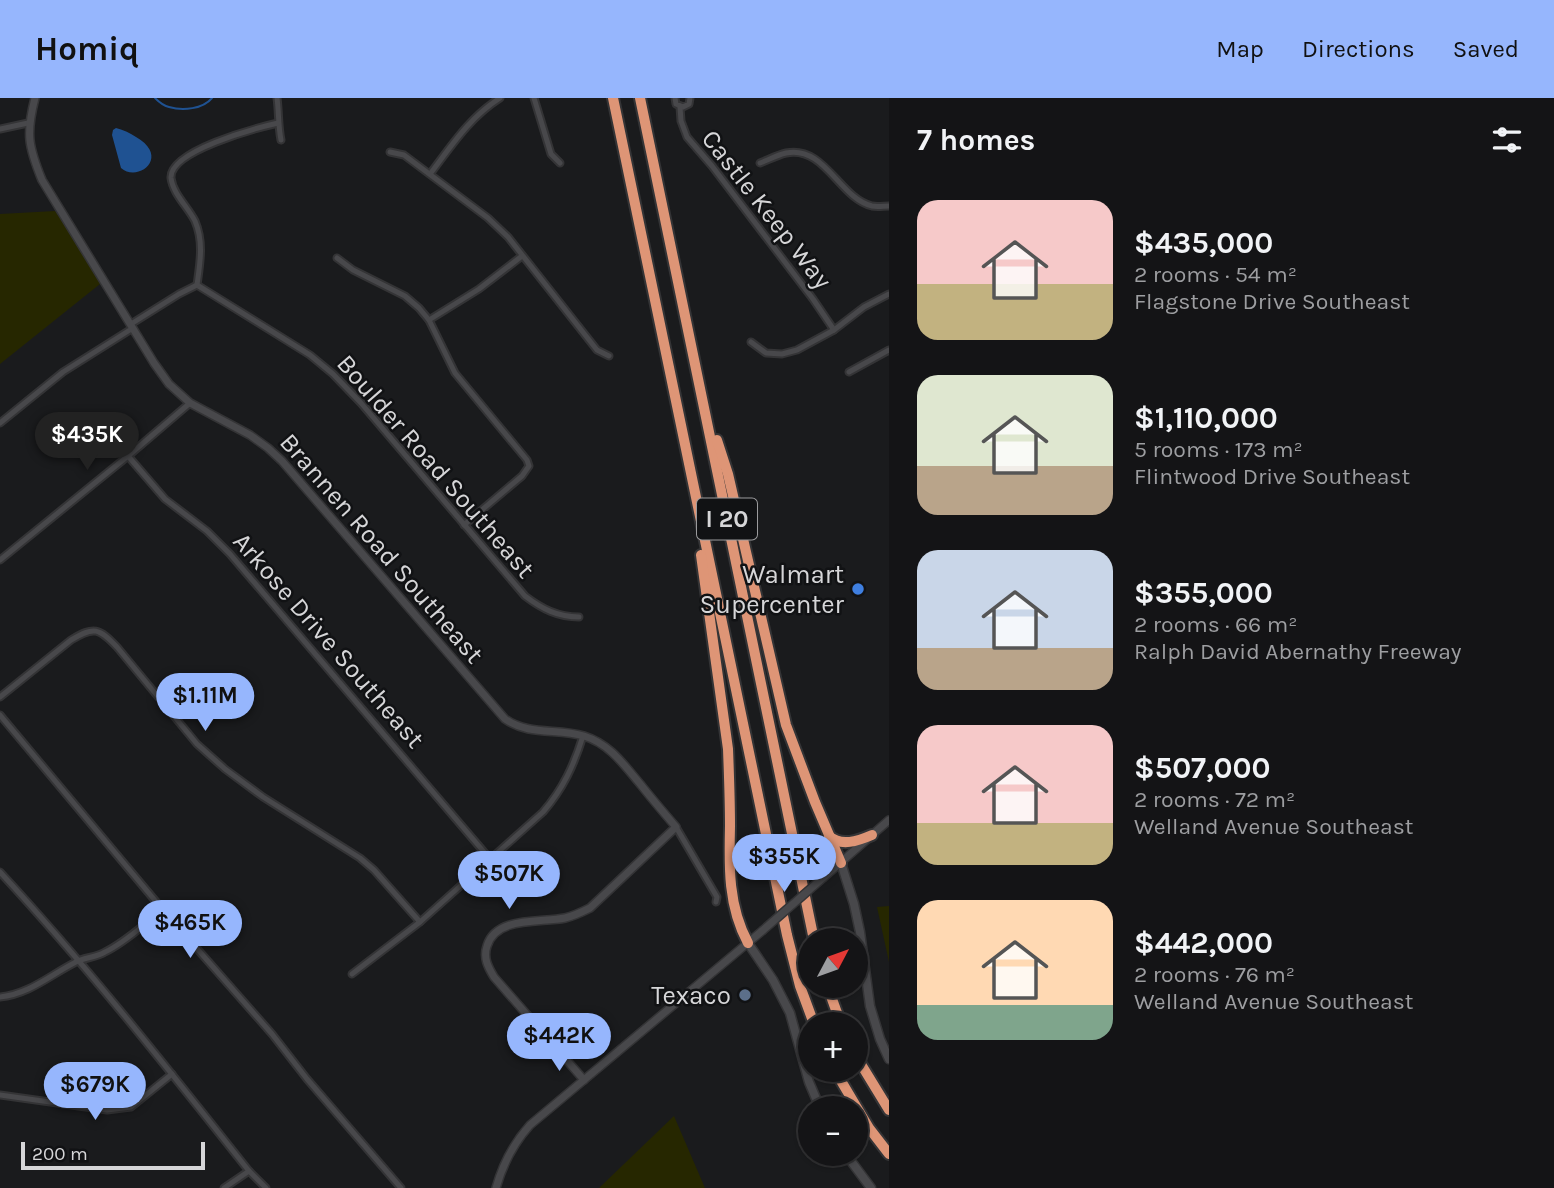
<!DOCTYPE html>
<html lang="en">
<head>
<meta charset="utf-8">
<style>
  :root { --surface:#141416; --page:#212123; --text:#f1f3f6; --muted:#9d9ea1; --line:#333335; --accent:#96b6fd }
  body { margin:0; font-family:Karla,sans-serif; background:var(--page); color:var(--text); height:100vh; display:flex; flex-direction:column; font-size:26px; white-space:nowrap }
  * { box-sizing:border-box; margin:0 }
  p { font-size:23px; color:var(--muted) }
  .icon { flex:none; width:38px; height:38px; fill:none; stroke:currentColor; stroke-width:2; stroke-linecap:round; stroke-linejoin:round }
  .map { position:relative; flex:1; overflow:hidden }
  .details { display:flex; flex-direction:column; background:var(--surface); width:665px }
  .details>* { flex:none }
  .needle { width:46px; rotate:49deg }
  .tools { position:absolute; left:798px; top:830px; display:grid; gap:14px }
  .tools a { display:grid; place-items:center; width:70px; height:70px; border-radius:50%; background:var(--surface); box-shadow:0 2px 5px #0004,0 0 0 2px var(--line); font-size:35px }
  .scale { position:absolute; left:21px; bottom:18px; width:184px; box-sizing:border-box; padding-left:7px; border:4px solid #d6d6d8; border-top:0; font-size:19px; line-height:24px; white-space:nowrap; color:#d6d6d8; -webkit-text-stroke:5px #111214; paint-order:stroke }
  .price { position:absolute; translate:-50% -60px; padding:0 16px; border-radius:24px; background:var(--accent); color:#111; font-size:23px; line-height:46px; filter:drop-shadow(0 2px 4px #0008) }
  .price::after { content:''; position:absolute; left:50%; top:42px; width:21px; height:16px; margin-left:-10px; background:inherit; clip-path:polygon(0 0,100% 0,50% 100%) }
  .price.selected { background:#222; color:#fff }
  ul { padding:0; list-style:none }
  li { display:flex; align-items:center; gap:21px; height:175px; padding:0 28px }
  li span { display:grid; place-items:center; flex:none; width:196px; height:140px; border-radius:21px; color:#555 }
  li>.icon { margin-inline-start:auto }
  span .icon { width:84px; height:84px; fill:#fffc; stroke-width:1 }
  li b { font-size:30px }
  h2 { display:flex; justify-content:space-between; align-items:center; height:84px; padding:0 28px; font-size:30px }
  header { display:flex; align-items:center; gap:42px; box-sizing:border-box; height:98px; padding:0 35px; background:var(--accent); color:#111 }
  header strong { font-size:33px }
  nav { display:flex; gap:38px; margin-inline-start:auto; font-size:24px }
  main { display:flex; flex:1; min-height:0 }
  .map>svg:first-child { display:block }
  .green { fill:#262700 }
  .water { fill:#1f5292 }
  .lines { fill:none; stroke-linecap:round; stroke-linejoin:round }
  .stream { stroke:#1f5292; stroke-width:2 }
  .minor-casing { stroke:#343436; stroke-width:9 }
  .tertiary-casing { stroke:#343436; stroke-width:10 }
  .secondary-casing { stroke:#343436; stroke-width:11 }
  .motorway-casing { stroke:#343436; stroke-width:14 }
  .minor { stroke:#48484b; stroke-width:5 }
  .tertiary { stroke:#48484b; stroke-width:7 }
  .secondary { stroke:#48484b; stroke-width:8 }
  .motorway { stroke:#de9576; stroke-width:10 }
  .tertiary-bridge-casing { stroke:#343436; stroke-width:10; stroke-linecap:butt }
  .tertiary-bridge { stroke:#48484b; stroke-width:7 }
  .shop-dot { fill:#3f7fe0; stroke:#111214; stroke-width:2.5 }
  .service-dot { fill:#5c6f8a; stroke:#111214; stroke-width:2.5 }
  .labels { text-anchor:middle; stroke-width:5; stroke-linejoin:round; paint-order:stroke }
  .shield { fill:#111214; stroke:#9b9b9d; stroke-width:2 }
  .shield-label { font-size:24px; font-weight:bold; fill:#d6d6d8 }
  .street-label { font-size:26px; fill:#d6d6d8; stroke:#111214 }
  .poi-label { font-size:26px; fill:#d6d6d8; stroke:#111214; text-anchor:end }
</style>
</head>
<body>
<header>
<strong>Homiq</strong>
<nav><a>Map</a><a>Directions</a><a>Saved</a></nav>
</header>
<main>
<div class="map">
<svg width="889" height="1090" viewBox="0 0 889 1090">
  <rect width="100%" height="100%" fill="#1a1b1d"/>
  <g class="green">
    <polygon points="55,113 105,182 0,266 0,116"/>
    <polygon points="889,808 889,864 877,809"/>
    <polygon points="674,1018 705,1090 599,1090"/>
  </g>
  <path class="water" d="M116,30C124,32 130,35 136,39C171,59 138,85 121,70L112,37L113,32Z"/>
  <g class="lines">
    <path class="stream" d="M155,0C159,4 164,8 169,9C183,13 203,11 212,0"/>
    <g class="minor-casing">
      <g id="minor">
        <path d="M277,0C279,15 278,27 281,42"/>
        <polyline points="534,0 551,56 560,65"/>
        <polyline points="675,0 676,6 683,9 689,6 690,0"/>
        <polyline points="680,9 681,23 687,39 712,68 813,201 834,232"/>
        <polyline points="0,31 28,25"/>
        <polyline points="390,54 404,57 488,120 508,139 597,252 609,258"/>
        <path d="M760,65C768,62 777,57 786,55C825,47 839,100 872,108C877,109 884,108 889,108"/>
        <path d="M430,76C452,47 469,20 500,0"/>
        <polyline points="337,160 353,172 405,198 419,210 429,222 455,275 527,362 529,368 522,378 464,427"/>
        <path d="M197,187L310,257L333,276L361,305L525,498C542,511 558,519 579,519"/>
        <path d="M197,187C200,165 204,144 195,123C188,109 173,96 171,80C169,53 256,30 278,25"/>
        <polyline points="429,222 479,191 522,158"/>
        <polyline points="131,226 179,196 197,187"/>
        <polyline points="751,244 766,255 782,256 797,252 834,232 864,209 889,196"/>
        <polyline points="849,274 889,252"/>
        <polyline points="0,325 63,274 133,230"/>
        <polyline points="128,358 165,401 207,433 230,456 490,761"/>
        <polyline points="0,462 128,358 190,305"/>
        <path d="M0,599L71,542C94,528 99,530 117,549L197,646L225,671L263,699L360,760L374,772L420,824"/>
        <polyline points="0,617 163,812 272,936 307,981 401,1090"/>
        <polyline points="676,729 717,799 716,804"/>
        <path d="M0,774C88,869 168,971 249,1073L266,1090"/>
        <path d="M352,876L420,824L543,714C563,691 574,667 583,638"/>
        <path d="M0,899C29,896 49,878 74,865C84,859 95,860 105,854C126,844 144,826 163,812"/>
        <polyline points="0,997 107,1012 131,1009 172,976"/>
        <polyline points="224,1090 249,1073"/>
      </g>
    </g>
    <g class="tertiary-casing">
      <g id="tertiary">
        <path d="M35,0C26,35 28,48 42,82L154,265L169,286L190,305L250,337L268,350L282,363L505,621C529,638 557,630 584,638C610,646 624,667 641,687C652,701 664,715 676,729L590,810C582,814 574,818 565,820C540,825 496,818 487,848C483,860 488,869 494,879L584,982"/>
        <polyline points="824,779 889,722"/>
        <path d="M496,1090C503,1065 513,1046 530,1027L762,833"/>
      </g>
    </g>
    <g class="secondary-casing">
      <g id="secondary">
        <polyline points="841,765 854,806 860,834 870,908 880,941 889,961"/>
        <polyline points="748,845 773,882 790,915 809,984 820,1010"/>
        <polyline points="845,1055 871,1090"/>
      </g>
    </g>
    <g class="motorway-casing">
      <g id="motorway">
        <polyline points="613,0 787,837 800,888 814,926"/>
        <polyline points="640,0 814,842"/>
        <polyline points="717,342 728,376 786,627 815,704 841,765"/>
        <path d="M701,457L728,651C729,677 730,702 730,728C729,769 728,808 748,845"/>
        <path d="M829,738C841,749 858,743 872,737"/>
        <polyline points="827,887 841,926"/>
        <polyline points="856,958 889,1012"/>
        <polyline points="834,971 869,1030 889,1056"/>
      </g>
    </g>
    <use href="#minor" class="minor"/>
    <use href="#tertiary" class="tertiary"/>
    <use href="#secondary" class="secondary"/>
    <use href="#motorway" class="motorway"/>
    <g class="tertiary-bridge-casing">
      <polyline id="tertiary-bridge" points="762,833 824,779"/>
    </g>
    <use href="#tertiary-bridge" class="tertiary-bridge"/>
  </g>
  <circle class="shop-dot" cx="858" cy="491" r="7"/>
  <circle class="service-dot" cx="745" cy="897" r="7"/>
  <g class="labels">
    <rect class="shield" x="697" y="400.5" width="60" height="41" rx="5"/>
    <g class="shield-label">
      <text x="727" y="429">I 20</text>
    </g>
    <g class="street-label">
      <text transform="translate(767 111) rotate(52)" y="9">Castle Keep Way</text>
      <text transform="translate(436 368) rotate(49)" y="9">Boulder Road Southeast</text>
      <text transform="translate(382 450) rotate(49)" y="9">Brannen Road Southeast</text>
      <text transform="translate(329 542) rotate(49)" y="9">Arkose Drive Southeast</text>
    </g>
    <g class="poi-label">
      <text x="844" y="485">Walmart<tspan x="844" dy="30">Supercenter</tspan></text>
      <text x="731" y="906">Texaco</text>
    </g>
  </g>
</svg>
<div class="tools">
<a><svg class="needle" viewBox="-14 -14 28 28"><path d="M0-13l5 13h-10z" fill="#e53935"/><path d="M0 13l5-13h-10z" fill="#9d9ea1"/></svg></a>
<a>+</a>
<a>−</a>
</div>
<div class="scale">200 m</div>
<b class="price selected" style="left:87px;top:374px">$435K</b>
<b class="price" style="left:205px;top:635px">$1.11M</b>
<b class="price" style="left:784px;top:796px">$355K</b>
<b class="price" style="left:509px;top:813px">$507K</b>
<b class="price" style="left:190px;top:862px">$465K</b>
<b class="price" style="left:559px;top:975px">$442K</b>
<b class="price" style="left:95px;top:1024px">$679K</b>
</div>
<section class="details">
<h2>7 homes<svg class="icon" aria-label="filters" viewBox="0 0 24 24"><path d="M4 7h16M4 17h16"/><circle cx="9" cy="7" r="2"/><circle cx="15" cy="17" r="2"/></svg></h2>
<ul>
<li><span style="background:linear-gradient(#f6c9c9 60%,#c2b280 0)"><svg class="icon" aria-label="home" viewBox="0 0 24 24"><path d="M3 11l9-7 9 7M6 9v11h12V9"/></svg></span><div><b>$435,000</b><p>2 rooms · 54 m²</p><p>Flagstone Drive Southeast</p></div></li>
<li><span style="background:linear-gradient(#dfe7d0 65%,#b9a48a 0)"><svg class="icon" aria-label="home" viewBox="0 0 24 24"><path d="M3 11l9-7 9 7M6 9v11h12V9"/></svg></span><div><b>$1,110,000</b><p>5 rooms · 173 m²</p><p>Flintwood Drive Southeast</p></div></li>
<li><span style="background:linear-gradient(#c9d6e8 70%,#b9a48a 0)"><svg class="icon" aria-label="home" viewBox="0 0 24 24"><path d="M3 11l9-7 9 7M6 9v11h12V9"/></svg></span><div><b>$355,000</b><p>2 rooms · 66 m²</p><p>Ralph David Abernathy Freeway</p></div></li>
<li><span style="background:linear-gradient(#f6c9c9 70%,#c2b280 0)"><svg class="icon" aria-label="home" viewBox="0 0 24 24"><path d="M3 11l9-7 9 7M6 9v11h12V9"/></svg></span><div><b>$507,000</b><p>2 rooms · 72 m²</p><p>Welland Avenue Southeast</p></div></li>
<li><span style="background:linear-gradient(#ffd9b3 75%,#7fa58c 0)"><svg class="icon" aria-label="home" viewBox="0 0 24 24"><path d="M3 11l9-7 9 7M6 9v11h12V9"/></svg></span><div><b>$442,000</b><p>2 rooms · 76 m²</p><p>Welland Avenue Southeast</p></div></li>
</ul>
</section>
</main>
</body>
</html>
